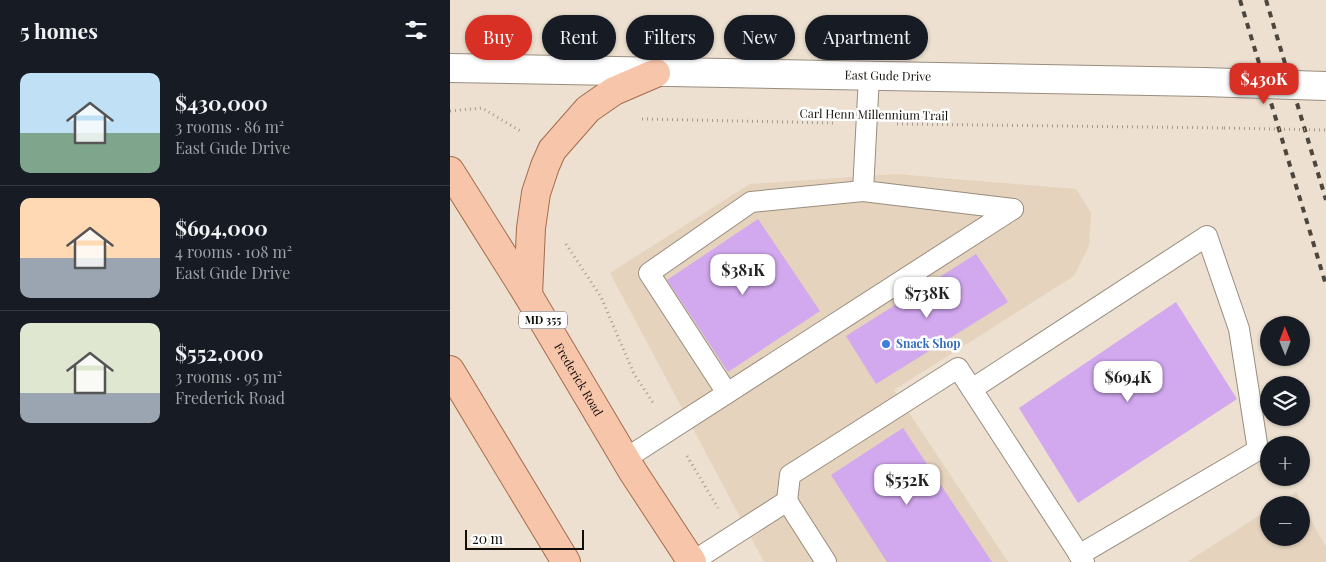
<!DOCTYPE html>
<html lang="en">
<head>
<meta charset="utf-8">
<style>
  :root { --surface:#171b24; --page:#20242c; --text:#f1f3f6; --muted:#9ea1a6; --line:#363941; --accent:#d93025 }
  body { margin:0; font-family:"Playfair Display",serif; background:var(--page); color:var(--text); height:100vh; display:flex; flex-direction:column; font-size:19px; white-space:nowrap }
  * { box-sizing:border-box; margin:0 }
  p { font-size:16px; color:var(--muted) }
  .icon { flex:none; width:28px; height:28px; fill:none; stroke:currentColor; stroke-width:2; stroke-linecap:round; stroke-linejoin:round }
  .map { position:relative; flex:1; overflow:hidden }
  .drawer { display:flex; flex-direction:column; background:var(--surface); width:450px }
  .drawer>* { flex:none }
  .banner { position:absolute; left:15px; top:15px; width:475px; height:45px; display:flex; gap:10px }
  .needle { width:32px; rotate:359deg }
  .controls { position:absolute; left:810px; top:316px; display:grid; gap:10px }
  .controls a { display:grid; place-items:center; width:50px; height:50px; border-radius:50%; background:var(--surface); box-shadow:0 1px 4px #0004; font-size:25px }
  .scale { position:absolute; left:15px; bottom:12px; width:119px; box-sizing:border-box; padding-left:5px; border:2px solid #110d08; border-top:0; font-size:14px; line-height:18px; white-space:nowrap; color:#110d08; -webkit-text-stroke:4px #fff; paint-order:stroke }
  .price { position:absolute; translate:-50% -42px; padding:0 11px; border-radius:10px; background:#fff; color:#222; font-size:16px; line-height:32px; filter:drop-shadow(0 1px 2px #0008) }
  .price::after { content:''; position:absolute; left:50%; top:30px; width:15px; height:11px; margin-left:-8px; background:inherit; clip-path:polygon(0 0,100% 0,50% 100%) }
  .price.on { background:var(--accent); color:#fff }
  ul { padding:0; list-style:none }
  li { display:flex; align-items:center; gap:15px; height:125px; padding:0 20px }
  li+li { border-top:1px solid var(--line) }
  li span { display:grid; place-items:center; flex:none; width:140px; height:100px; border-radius:10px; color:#555 }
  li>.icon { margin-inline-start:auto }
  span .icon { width:60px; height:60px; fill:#fffc; stroke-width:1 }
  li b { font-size:21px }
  h2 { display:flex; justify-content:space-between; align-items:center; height:60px; padding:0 20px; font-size:21px }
  .chip { padding:0 18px; border-radius:22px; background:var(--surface); box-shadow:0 1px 4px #0004; font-size:18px; line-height:45px }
  .chip.on { background:var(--accent); color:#fff }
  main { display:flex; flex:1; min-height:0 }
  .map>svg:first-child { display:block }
  .built { fill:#e5d3bd }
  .building { fill:#d2a8ef }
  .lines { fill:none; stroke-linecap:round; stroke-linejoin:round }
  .service-casing { stroke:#998d7e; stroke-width:22 }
  .secondary-casing { stroke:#998d7e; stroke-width:30 }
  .primary-casing { stroke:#a36c4d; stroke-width:30 }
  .path { stroke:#a49a8e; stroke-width:3; stroke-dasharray:1 4; stroke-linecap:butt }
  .service { stroke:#fff; stroke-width:20 }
  .secondary { stroke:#fff; stroke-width:28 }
  .primary { stroke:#f7c5aa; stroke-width:28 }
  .rail { stroke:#4c463e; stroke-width:4; stroke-dasharray:6 6; stroke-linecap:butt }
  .secondary-bridge-casing { stroke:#998d7e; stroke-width:30; stroke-linecap:butt }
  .path-bridge { stroke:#a49a8e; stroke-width:3; stroke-dasharray:1 4; stroke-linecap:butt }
  .secondary-bridge { stroke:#fff; stroke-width:28 }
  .shop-dot { fill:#3f7fe0; stroke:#fff; stroke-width:2 }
  .labels { text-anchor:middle; stroke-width:5; stroke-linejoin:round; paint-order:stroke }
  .shield { fill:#fff; stroke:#585652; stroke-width:1 }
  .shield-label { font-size:11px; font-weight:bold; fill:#110d08 }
  .street-label { font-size:12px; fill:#110d08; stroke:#fff }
  .shop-label { font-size:12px; font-weight:bold; fill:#366cbe; stroke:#fff; text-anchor:start }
</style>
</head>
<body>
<main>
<section class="drawer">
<h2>5 homes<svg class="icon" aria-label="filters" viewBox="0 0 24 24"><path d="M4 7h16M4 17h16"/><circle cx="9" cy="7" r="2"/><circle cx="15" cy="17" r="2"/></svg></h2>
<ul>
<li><span style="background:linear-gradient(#bfe0f5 60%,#7fa58c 0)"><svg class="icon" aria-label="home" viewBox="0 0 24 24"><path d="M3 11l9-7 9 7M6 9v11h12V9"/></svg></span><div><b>$430,000</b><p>3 rooms · 86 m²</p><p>East Gude Drive</p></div></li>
<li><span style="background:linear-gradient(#ffd9b3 60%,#9aa5b1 0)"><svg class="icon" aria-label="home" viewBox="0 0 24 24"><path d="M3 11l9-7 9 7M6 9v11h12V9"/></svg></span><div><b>$694,000</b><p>4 rooms · 108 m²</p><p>East Gude Drive</p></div></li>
<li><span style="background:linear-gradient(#dfe7d0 70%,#9aa5b1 0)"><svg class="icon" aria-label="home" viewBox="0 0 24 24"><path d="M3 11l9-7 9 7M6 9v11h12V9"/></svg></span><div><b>$552,000</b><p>3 rooms · 95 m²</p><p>Frederick Road</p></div></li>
</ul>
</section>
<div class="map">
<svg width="876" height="562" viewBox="0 0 876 562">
  <rect width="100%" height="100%" fill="#ede0d0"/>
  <g class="built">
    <polygon points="446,174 626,189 641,213 639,246 624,276 444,390 558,562 314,562 160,273 300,184"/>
    <polygon points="846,492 876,547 876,562 737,562 819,509 819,538 851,538 851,505 826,505"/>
  </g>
  <g class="building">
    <polygon points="308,219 370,311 278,372 217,280"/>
    <polygon points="526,254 558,302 426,384 396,336"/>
    <polygon points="726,302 787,399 628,503 569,408"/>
    <polygon points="453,428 542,562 437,562 381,475"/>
  </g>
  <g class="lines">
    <g class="service-casing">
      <g id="service">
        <polyline points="419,76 413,191 563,209"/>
        <polyline points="522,389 757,236 789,329 808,450 629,555"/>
        <polyline points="277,393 199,273 301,202 413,191"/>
        <polyline points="175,459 563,209"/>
        <polyline points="337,501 340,475 508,368 634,562"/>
        <polyline points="242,562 337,501 376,562"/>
      </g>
    </g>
    <g class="secondary-casing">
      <g id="secondary">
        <path id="s1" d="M0,68L754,82"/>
      </g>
    </g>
    <g class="primary-casing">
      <g id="primary">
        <path id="s2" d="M0,171L78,295L183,472L242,562"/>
        <polyline points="78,295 81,228 86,193 95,166 102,150 138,109 164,91 206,73"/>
        <polyline points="0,370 116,562"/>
      </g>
    </g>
    <g class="path">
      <polyline points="0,111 32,108 72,132"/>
      <polyline points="192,119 386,123"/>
      <polyline points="447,124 774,128"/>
      <polyline points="116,244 151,297 184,374 204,404"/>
      <polyline points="237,456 268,508"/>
    </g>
    <use href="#service" class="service"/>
    <use href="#secondary" class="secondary"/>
    <use href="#primary" class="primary"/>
    <g class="rail">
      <polyline points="790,0 876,285"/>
      <polyline points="816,0 876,200"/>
    </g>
    <g class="secondary-bridge-casing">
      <polyline id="secondary-bridge" points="754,82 876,86"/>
    </g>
    <polyline class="path-bridge" points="774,128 876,130"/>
    <use href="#secondary-bridge" class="secondary-bridge"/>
  </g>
  <circle class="shop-dot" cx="436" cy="344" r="5"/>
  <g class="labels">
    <rect class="shield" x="69" y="311.5" width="48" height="17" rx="4"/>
    <g class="shield-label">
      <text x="93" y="324">MD 355</text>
    </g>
    <g class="street-label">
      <text dy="4" stroke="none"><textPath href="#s1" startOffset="438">East Gude Drive</textPath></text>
      <text transform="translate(424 115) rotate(1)" y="4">Carl Henn Millennium Trail</text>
      <text dy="4" stroke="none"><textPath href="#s2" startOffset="245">Frederick Road</textPath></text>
    </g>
    <g class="shop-label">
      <text x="446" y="348">Snack Shop</text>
    </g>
  </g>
</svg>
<div class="controls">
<a><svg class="needle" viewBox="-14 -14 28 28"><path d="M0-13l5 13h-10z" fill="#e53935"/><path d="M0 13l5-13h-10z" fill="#9ea1a6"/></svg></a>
<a><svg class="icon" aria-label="layers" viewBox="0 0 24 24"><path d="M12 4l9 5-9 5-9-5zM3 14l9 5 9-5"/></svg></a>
<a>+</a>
<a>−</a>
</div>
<div class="scale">20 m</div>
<b class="price on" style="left:814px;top:105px">$430K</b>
<b class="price" style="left:293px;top:296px">$381K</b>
<b class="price" style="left:477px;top:319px">$738K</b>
<b class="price" style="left:678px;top:403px">$694K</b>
<b class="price" style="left:457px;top:506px">$552K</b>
<div class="banner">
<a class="chip on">Buy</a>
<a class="chip">Rent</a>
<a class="chip">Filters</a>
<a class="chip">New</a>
<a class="chip">Apartment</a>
</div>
</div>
</main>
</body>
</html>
